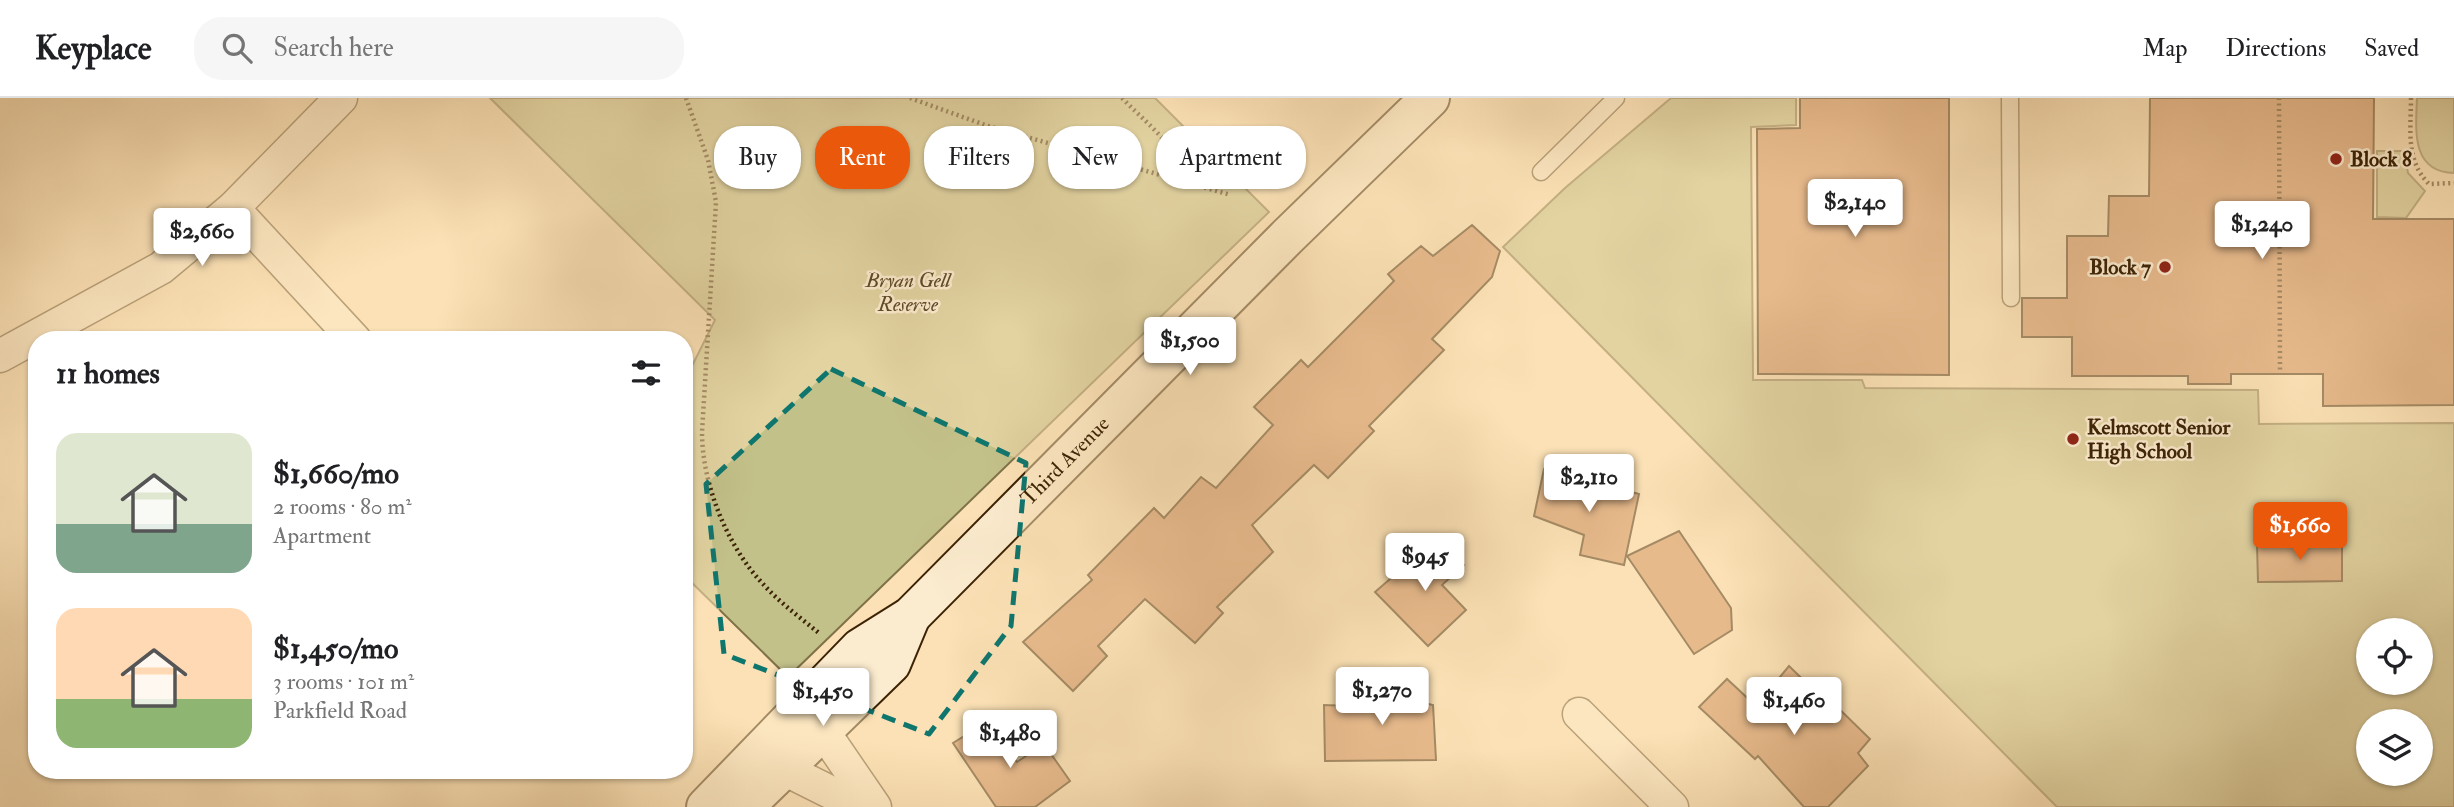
<!DOCTYPE html>
<html lang="en">
<head>
<meta charset="utf-8">
<style>
  :root { --surface:#fff; --page:#f6f6f6; --text:#202124; --muted:#757577; --line:#e0e0e0; --accent:#ea580c }
  body { margin:0; font-family:"IM FELL Double Pica",serif; background:var(--page); color:var(--text); height:100vh; display:flex; flex-direction:column; font-size:26px; white-space:nowrap }
  * { box-sizing:border-box; margin:0 }
  p { font-size:23px; color:var(--muted) }
  .icon { flex:none; width:38px; height:38px; fill:none; stroke:currentColor; stroke-width:2; stroke-linecap:round; stroke-linejoin:round }
  .map { position:relative; flex:1; overflow:hidden }
  .drawer { position:absolute; left:28px; top:233px; width:665px; height:448px; display:flex; flex-direction:column; background:var(--surface); border-radius:28px; box-shadow:0 2px 5px #0004 }
  .drawer>* { flex:none }
  .banner { position:absolute; left:714px; top:28px; width:665px; height:63px; display:flex; gap:14px }
  .fabs { position:absolute; left:2356px; top:520px; display:grid; gap:14px }
  .fabs a { display:grid; place-items:center; width:77px; height:77px; border-radius:50%; background:var(--surface); box-shadow:0 2px 5px #0004; font-size:35px }
  .price { position:absolute; translate:-50% -60px; padding:0 16px; border-radius:7px; background:#fff; color:#222; font-size:23px; line-height:46px; filter:drop-shadow(0 2px 4px #0008) }
  .price::after { content:''; position:absolute; left:50%; top:42px; width:21px; height:16px; margin-left:-10px; background:inherit; clip-path:polygon(0 0,100% 0,50% 100%) }
  .price.on { background:var(--accent); color:#fff }
  ul { padding:0; list-style:none }
  li { display:flex; align-items:center; gap:21px; height:175px; padding:0 28px }
  li span { display:grid; place-items:center; flex:none; width:196px; height:140px; border-radius:21px; color:#555 }
  li>.icon { margin-inline-start:auto }
  span .icon { width:84px; height:84px; fill:#fffc; stroke-width:1 }
  li b { font-size:30px }
  h2 { display:flex; justify-content:space-between; align-items:center; height:84px; padding:0 28px; font-size:30px }
  .tag { padding:0 24px; border-radius:28px; background:var(--surface); box-shadow:0 2px 5px #0004; font-size:24px; line-height:63px }
  .tag.on { background:var(--accent); color:#fff }
  header { display:flex; align-items:center; gap:42px; box-sizing:border-box; height:98px; padding:0 35px; background:var(--surface); border-bottom:2px solid var(--line) }
  header strong { font-size:33px }
  nav { display:flex; gap:38px; margin-inline-start:auto; font-size:24px }
  .search { width:490px; height:63px; background:var(--page); display:flex; align-items:center; gap:18px; box-sizing:border-box; padding:0 24px; border-radius:28px; color:var(--muted); font-size:26px }
  .map>svg:first-child { display:block }
  .green { fill:#c3c18a; stroke:#807248; stroke-width:2; fill-rule:evenodd }
  .building { fill:#cf8b5c; stroke:#3c2305; stroke-width:2 }
  .lines { fill:none; stroke-linecap:round; stroke-linejoin:round }
  .lane-casing { stroke:#6c5231; stroke-width:19 }
  .street-casing { stroke:#6c5231; stroke-width:35 }
  .secondary-casing { stroke:#3c2305; stroke-width:42 }
  .path { stroke:#3c2305; stroke-width:4.5; stroke-dasharray:2 3.5; stroke-linecap:butt }
  .lane { stroke:#fceccf; stroke-width:16 }
  .street { stroke:#fceccf; stroke-width:32 }
  .secondary { stroke:#fceccf; stroke-width:38 }
  .marked { fill:none; stroke:#0f766e; stroke-width:5; stroke-dasharray:14 9; stroke-linejoin:round }
  .poi-dot { fill:#8f2418; stroke:#fceccf; stroke-width:2.5 }
  .labels { text-anchor:middle; stroke-width:5; stroke-linejoin:round; paint-order:stroke }
  .poi-label { font-size:21px; font-weight:bold; fill:#3c2305; stroke:#fceccf; text-anchor:start }
  .park-label { font-size:21px; font-style:italic; fill:#5e4a26; stroke:#fceccf }
  .street-label { font-size:21px; fill:#3c2305; stroke:#fceccf }
</style>
</head>
<body>
<header>
<strong>Keyplace</strong>
<div class="search"><svg class="icon" aria-label="search" viewBox="0 0 24 24"><circle cx="10" cy="10" r="6"/><path d="M15 15l6 6"/></svg>Search here</div>
<nav><a>Map</a><a>Directions</a><a>Saved</a></nav>
</header>
<div class="map">
<svg width="2454" height="709" viewBox="0 0 2454 709">
  <rect width="100%" height="100%" fill="#fbe1b5"/>
  <filter id="stains"><feTurbulence type="fractalNoise" baseFrequency=".00286" numOctaves="4"/><feColorMatrix values="0 0 0 0 .2 0 0 0 0 .09 0 0 0 0 .02 0 0 0 .5 -.17"/></filter>
  <radialGradient id="worn" r=".72"><stop offset=".6" stop-color="#630" stop-opacity="0"/><stop offset="1" stop-color="#630" stop-opacity=".3"/></radialGradient>
  <g class="green">
    <polygon points="490,0 1155,0 1269,114 788,579 684,477 684,284 715,222"/>
    <path d="M1671,0H1796V27L1751,29L1753,282H1862L1865,290L2258,292L2259,326L2454,325V709H2057L1503,149L1565,90ZM2341,445L2342,483L2258,484ZM2368,532H2420V584H2368ZM2368,623H2420V676H2368Z"/>
    <path d="M2417,0H2454V75C2410,74 2416,30 2417,0Z"/>
    <polygon points="2377,53 2404,53 2408,75 2425,93 2406,120 2377,119"/>
  </g>
  <g class="building">
    <polygon points="1800,0 1949,0 1949,277 1758,276 1757,31 1800,30"/>
    <polygon points="2150,0 2374,0 2373,121 2454,121 2454,307 2323,308 2323,276 2231,276 2231,286 2188,286 2188,278 2072,278 2072,239 2022,239 2022,200 2067,200 2067,138 2108,138 2109,98 2149,98"/>
    <polygon points="1472,127 1500,153 1492,179 1432,241 1444,252 1369,328 1374,333 1328,380 1314,367 1252,427 1273,454 1217,509 1223,515 1195,545 1145,501 1098,548 1107,558 1073,593 1023,544 1092,482 1088,477 1154,410 1164,420 1201,379 1216,390 1273,327 1254,309 1301,262 1308,269 1394,183 1388,176 1421,148 1433,158"/>
    <polygon points="1544,371 1639,396 1624,467 1580,457 1584,437 1534,418"/>
    <polygon points="1679,433 1731,510 1732,532 1694,556 1627,458"/>
    <polygon points="1436,441 1464,467 1442,487 1466,512 1428,548 1375,494"/>
    <polygon points="2342,445 2342,483 2258,484 2257,446"/>
    <polygon points="1789,568 1828,606 1831,603 1870,641 1858,655 1868,668 1828,709 1804,709 1758,658 1755,661 1699,609 1727,581 1756,608"/>
    <polygon points="1378,581 1415,581 1420,604 1433,607 1436,662 1325,663 1324,607 1377,609"/>
    <polygon points="987,624 1017,664 1044,646 1070,683 1035,709 996,709 953,645"/>
  </g>
  <g class="lines">
    <g class="lane-casing">
      <g id="lane">
        <polyline points="2010,0 2011,200"/>
        <polyline points="1541,74 1616,0"/>
      </g>
    </g>
    <g class="street-casing">
      <g id="street">
        <polyline points="233,110 355,242"/>
        <polyline points="0,258 161,170 233,110 341,0"/>
        <polyline points="1579,616 1672,709"/>
        <polyline points="805,618 823,633 875,709"/>
        <polyline points="769,655 784,671 860,709"/>
      </g>
    </g>
    <g class="secondary-casing">
      <g id="secondary">
        <path id="s1" d="M706,709L860,550L911,518L1288,138L1430,0"/>
        <polyline points="744,709 891,566 911,518"/>
      </g>
    </g>
    <g class="path">
      <path d="M686,0L708,62L716,104L702,334C702,386 727,448 763,486C780,505 801,520 820,536"/>
      <polyline points="910,0 988,28 1231,97"/>
      <path d="M1122,0C1144,23 1181,51 1187,83"/>
      <polyline points="2279,0 2280,272"/>
      <path d="M2411,0C2411,31 2405,62 2429,86L2454,85"/>
    </g>
    <use href="#lane" class="lane"/>
    <use href="#street" class="street"/>
    <use href="#secondary" class="secondary"/>
  </g>
  <path d="M0 0H2454V709H0ZM831,271L1026,365L1011,528L929,636L724,556L706,386Z" fill="#fbe1b5" fill-opacity=".55" fill-rule="evenodd"/>
  <path class="marked" d="M831,271L1026,365L1011,528L929,636L724,556L706,386Z"/>
  <g class="poi-dot">
    <circle cx="2336" cy="61" r="7"/>
    <circle cx="2165" cy="169" r="7"/>
    <circle cx="2073" cy="341" r="7"/>
  </g>
  <g class="labels">
    <g class="poi-label">
      <text x="2350" y="68">Block 8</text>
      <text x="2151" y="176" text-anchor="end">Block 7</text>
      <text x="2087" y="336">Kelmscott Senior<tspan x="2087" dy="24">High School</tspan></text>
    </g>
    <g class="park-label">
      <text x="908" y="189">Bryan Gell<tspan x="908" dy="24">Reserve</tspan></text>
    </g>
    <g class="street-label">
      <text dy="7" stroke="none"><textPath href="#s1" startOffset="500">Third Avenue</textPath></text>
    </g>
  </g>
  <rect width="100%" height="100%" filter="url(#stains)"/>
  <rect width="100%" height="100%" fill="url(#worn)"/>
</svg>
<div class="fabs">
<a><svg class="icon" aria-label="locate" viewBox="0 0 24 24"><circle cx="12" cy="12" r="6"/><path d="M12 2v4M12 18v4M2 12h4M18 12h4"/></svg></a>
<a><svg class="icon" aria-label="layers" viewBox="0 0 24 24"><path d="M12 4l9 5-9 5-9-5zM3 14l9 5 9-5"/></svg></a>
</div>
<b class="price" style="left:1855px;top:141px">$2,140</b>
<b class="price" style="left:2262px;top:163px">$1,240</b>
<b class="price" style="left:202px;top:170px">$2,660</b>
<b class="price" style="left:1190px;top:279px">$1,500</b>
<b class="price" style="left:1589px;top:416px">$2,110</b>
<b class="price on" style="left:2300px;top:464px">$1,660</b>
<b class="price" style="left:1425px;top:495px">$945</b>
<b class="price" style="left:1382px;top:629px">$1,270</b>
<b class="price" style="left:823px;top:630px">$1,450</b>
<b class="price" style="left:1794px;top:639px">$1,460</b>
<b class="price" style="left:1010px;top:672px">$1,480</b>
<div class="banner">
<a class="tag">Buy</a>
<a class="tag on">Rent</a>
<a class="tag">Filters</a>
<a class="tag">New</a>
<a class="tag">Apartment</a>
</div>
<section class="drawer">
<h2>11 homes<svg class="icon" aria-label="filters" viewBox="0 0 24 24"><path d="M4 7h16M4 17h16"/><circle cx="9" cy="7" r="2"/><circle cx="15" cy="17" r="2"/></svg></h2>
<ul>
<li><span style="background:linear-gradient(#dfe7d0 65%,#7fa58c 0)"><svg class="icon" aria-label="home" viewBox="0 0 24 24"><path d="M3 11l9-7 9 7M6 9v11h12V9"/></svg></span><div><b>$1,660/mo</b><p>2 rooms · 80 m²</p><p>Apartment</p></div></li>
<li><span style="background:linear-gradient(#ffd9b3 65%,#8fb573 0)"><svg class="icon" aria-label="home" viewBox="0 0 24 24"><path d="M3 11l9-7 9 7M6 9v11h12V9"/></svg></span><div><b>$1,450/mo</b><p>3 rooms · 101 m²</p><p>Parkfield Road</p></div></li>
</ul>
</section>
</div>
</body>
</html>
